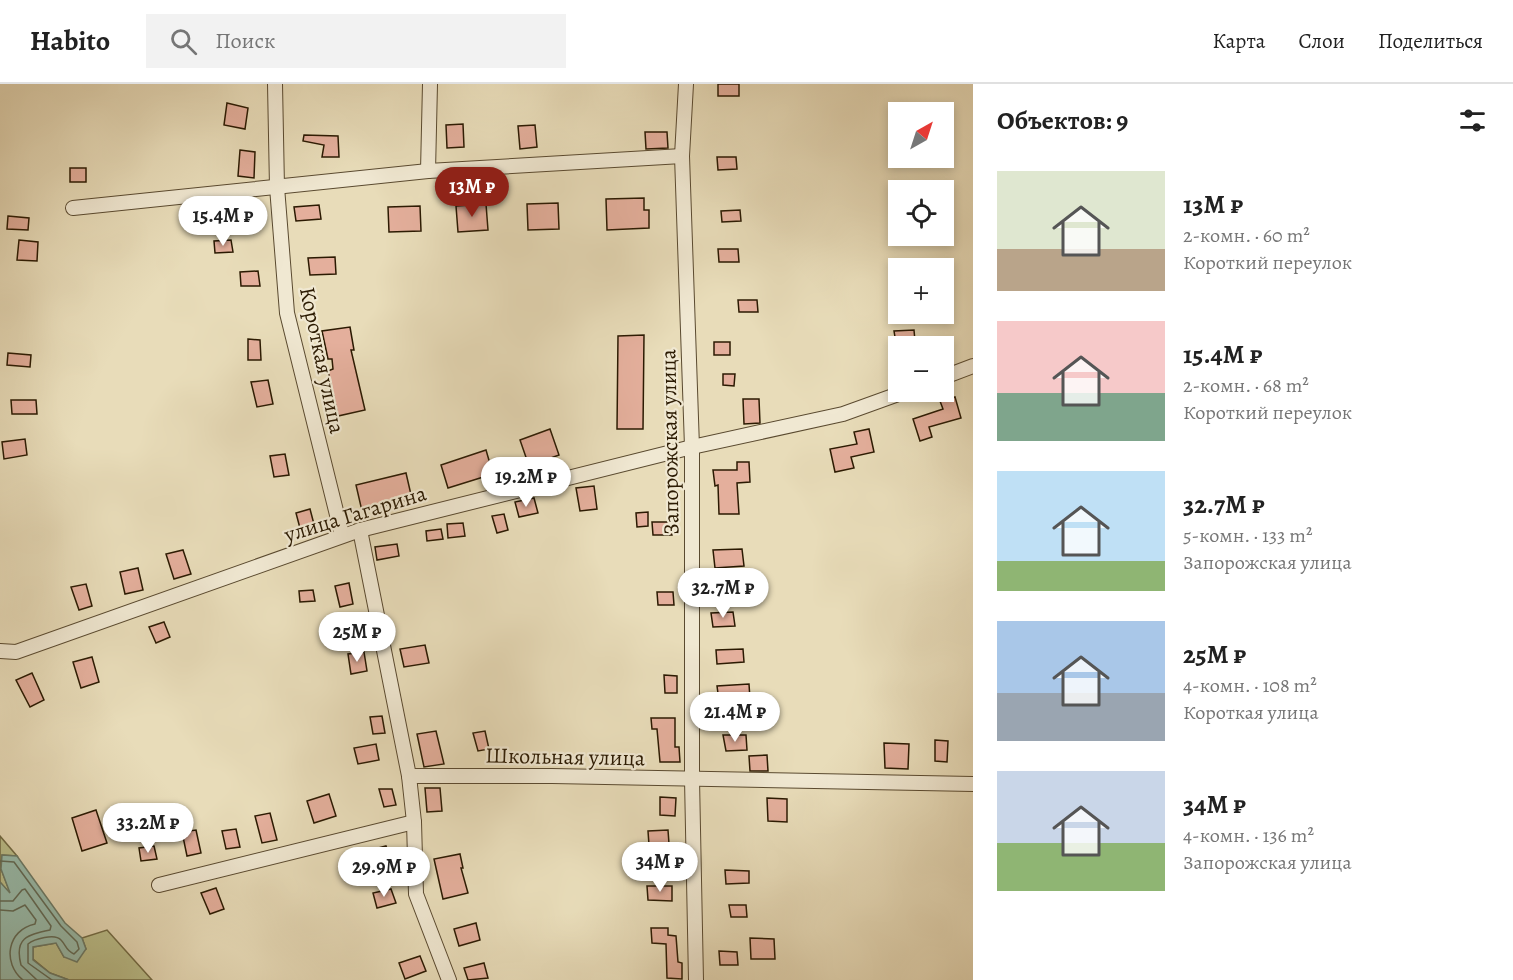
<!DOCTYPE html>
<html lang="ru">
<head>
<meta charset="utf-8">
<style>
  :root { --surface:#fff; --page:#f2f2f2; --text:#222; --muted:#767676; --line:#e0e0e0; --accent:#8f2418 }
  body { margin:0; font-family:Alegreya,serif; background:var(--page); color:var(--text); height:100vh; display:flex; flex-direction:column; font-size:22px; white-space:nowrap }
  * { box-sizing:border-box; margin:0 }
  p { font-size:20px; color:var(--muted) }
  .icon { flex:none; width:33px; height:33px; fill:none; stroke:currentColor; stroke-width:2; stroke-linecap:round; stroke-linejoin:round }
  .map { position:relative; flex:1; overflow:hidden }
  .details { display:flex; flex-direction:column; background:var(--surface); width:540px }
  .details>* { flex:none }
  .needle { width:39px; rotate:39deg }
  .tools { position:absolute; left:888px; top:18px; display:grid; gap:12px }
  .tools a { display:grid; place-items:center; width:66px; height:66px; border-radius:0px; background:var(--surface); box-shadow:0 3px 9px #0003; font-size:30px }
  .price { position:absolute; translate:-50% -51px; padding:0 14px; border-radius:21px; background:#fff; color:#222; font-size:20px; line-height:39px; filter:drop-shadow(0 2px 3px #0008) }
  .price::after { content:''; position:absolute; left:50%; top:36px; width:18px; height:14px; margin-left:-9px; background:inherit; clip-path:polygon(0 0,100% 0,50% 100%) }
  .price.selected { background:var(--accent); color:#fff }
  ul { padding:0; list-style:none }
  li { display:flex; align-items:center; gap:18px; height:150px; padding:0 24px }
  li span { display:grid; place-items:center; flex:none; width:168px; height:120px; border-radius:0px; color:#555 }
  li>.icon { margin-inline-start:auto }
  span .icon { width:72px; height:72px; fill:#fffc; stroke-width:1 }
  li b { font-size:26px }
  h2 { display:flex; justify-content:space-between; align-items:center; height:72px; padding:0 24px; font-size:26px }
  header { display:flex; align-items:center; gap:36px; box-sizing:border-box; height:84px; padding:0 30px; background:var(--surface); border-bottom:2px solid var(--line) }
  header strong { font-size:28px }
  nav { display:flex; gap:33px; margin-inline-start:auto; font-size:21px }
  .search { width:420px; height:54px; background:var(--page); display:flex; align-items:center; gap:15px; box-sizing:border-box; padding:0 21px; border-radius:0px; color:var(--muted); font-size:22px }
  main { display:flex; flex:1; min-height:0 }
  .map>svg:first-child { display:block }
  .green { fill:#bbbf8b; stroke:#736c46; stroke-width:1.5 }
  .water { fill:#98bcac; stroke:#6c7b68; stroke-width:1.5 }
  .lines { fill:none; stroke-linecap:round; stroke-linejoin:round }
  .shore { stroke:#626b57; stroke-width:1.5 }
  .building { fill:#e4af9c; stroke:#2b1a02; stroke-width:1.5 }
  .minor-casing { stroke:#5a4a30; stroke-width:16 }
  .minor { stroke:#f0e8d2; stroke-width:14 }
  .labels { text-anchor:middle; stroke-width:4.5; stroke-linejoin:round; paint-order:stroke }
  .street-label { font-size:22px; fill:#2b1a02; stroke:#f0e8d2 }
</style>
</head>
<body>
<header>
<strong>Habito</strong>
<div class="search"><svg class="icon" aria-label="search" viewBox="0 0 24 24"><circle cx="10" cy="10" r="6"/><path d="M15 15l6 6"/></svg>Поиск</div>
<nav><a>Карта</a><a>Слои</a><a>Поделиться</a></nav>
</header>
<main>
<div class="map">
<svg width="973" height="896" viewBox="0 0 973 896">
  <rect width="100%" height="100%" fill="#e8dcb9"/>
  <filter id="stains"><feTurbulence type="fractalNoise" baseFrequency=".00333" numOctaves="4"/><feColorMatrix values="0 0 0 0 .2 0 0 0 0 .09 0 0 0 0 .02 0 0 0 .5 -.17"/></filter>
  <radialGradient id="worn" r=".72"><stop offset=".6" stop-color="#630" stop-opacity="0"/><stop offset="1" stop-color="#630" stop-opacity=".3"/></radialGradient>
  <g class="green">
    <polygon points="0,752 17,772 2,771 1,785 11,811 0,798"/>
    <polygon points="107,846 152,896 69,896 50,889 33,875 33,863 56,859 64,873 86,865 82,854"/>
  </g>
  <polygon class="water" points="2,771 17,772 65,839 82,854 86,865 77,878 64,873 56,859 33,863 33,876 50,889 69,896 0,896 0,798 10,809 1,785"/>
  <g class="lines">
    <g class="shore">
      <path d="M0,777L14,778L61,842L77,858L79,865L74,870C66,867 66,861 61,856C55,849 34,855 28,860V879L52,896"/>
      <path d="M0,817H13L22,806L25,805L51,842L50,846C27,851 14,854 21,881L37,896"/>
      <path d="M0,826L13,827L25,821L36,836L35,840C7,846 2,879 23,896"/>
    </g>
  </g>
  <g class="building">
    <rect x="718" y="0" width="21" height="12"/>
    <polygon points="227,19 248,24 245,45 224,41"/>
    <polygon points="463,40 464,63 447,64 446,41"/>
    <polygon points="535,41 537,63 520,65 518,42"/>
    <polygon points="645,48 667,48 668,64 646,65"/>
    <polygon points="304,51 338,52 339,73 322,73 324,61 303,57"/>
    <polygon points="240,66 255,68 254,94 238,92"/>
    <polygon points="717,73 736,73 737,85 718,86"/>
    <rect x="70" y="84" width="16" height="14"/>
    <polygon points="644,114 644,126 649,126 649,144 607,146 606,115"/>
    <polygon points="558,119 559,145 528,146 527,120"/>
    <polygon points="486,120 488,146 458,148 456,122"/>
    <polygon points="319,121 321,135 296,137 294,123"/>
    <polygon points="420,122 421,147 389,148 388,123"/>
    <polygon points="740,126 741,137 722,138 721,127"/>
    <polygon points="230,130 251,132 250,147 230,145"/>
    <polygon points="8,132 29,134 28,146 7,145"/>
    <polygon points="19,156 38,158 37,177 17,176"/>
    <polygon points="231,156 233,168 215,169 214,157"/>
    <polygon points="718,165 738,165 739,178 719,178"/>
    <polygon points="335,173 336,190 310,191 308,174"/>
    <polygon points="258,187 260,202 241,202 240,188"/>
    <polygon points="738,216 757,216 758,228 739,228"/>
    <polygon points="350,243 354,266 351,266 365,326 338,332 328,287 333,285 332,275 328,275 322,247"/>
    <polygon points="914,246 915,257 896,259 894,247"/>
    <polygon points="644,251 643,345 617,345 618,252"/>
    <polygon points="248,255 260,256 261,276 248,276"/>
    <rect x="714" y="258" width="16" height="13"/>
    <polygon points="8,269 31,271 30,283 7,281"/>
    <polygon points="723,290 735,290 734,302 723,301"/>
    <polygon points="268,296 273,320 257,323 251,298"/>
    <polygon points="955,313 961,334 929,343 932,353 920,357 913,335 943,325 940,317"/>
    <polygon points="743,315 759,315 760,339 744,340"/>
    <polygon points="11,316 36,316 37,330 12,330"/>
    <polygon points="550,345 559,371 529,382 520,356"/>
    <polygon points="869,345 874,368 851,373 854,384 835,388 830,365 857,360 854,348"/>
    <polygon points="25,355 27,371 4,375 2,358"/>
    <polygon points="486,366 493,390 448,404 441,381"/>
    <polygon points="285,370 289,391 274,393 270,372"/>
    <polygon points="737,378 749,378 750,398 737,399 739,430 719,430 718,401 715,402 713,386 737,386"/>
    <polygon points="406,389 412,415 362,427 356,401"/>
    <polygon points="594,402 597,425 580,427 576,404"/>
    <polygon points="534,414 538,429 519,433 515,418"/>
    <polygon points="310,425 315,444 301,448 296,429"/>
    <polygon points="648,428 648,442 637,443 636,429"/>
    <polygon points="504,430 508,446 497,449 492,432"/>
    <polygon points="652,438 672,438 672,451 653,451"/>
    <polygon points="463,439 465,452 448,454 447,440"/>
    <polygon points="441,445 443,455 427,457 426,447"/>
    <polygon points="397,460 399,472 377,476 375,463"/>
    <polygon points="742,465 744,482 715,484 713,466"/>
    <polygon points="183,466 191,490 174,495 166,470"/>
    <polygon points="138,484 143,506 125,510 120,488"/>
    <polygon points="349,499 353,520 340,523 335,502"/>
    <polygon points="86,500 92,522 79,526 71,503"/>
    <polygon points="313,506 315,517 300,518 299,507"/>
    <polygon points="657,508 673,508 674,521 658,521"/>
    <polygon points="733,528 735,542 713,543 711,529"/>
    <polygon points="164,538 170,553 156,559 149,543"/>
    <polygon points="425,561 429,579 404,583 400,565"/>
    <polygon points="743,565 744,578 717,580 716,566"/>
    <polygon points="364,568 367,587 351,590 348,570"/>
    <polygon points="92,573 99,598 81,604 73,578"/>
    <polygon points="32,589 44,616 30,623 16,596"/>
    <polygon points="664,591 677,592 677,609 665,609"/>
    <polygon points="749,600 750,615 719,617 717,602"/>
    <polygon points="382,632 385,649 373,650 370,633"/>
    <polygon points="651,634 675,634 675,663 679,663 680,678 660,678 657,645 652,645"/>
    <polygon points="436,647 444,680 424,683 417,650"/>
    <polygon points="485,647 489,665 478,667 473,649"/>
    <polygon points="723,651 746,651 747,666 726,667"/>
    <polygon points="935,656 948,657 947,678 935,677"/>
    <polygon points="884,659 909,660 908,685 885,684"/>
    <polygon points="376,660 379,676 358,680 354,664"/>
    <polygon points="767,671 768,687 750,687 749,672"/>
    <polygon points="425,704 440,704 442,727 427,728"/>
    <polygon points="379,705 392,705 396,721 384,723"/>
    <polygon points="329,710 336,732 314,739 307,717"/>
    <polygon points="660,713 676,714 675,732 660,731"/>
    <polygon points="767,714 787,715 787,738 768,737"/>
    <polygon points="96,726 107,759 82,767 72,734"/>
    <polygon points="270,729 277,756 262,759 255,732"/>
    <polygon points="236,745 240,763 226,765 222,747"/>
    <polygon points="196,746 201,769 187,772 182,748"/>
    <polygon points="668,746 669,760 649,761 648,747"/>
    <polygon points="154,762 157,775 141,777 139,764"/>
    <polygon points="386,762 393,779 373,785 367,767"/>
    <polygon points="460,770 463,784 461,784 468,809 443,815 434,775"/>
    <polygon points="725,786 749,787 749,799 726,800"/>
    <polygon points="647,802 672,802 672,817 648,816"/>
    <polygon points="216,804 224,825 210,830 201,809"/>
    <polygon points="391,805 396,819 377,824 373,809"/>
    <polygon points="729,821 746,821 747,833 731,833"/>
    <polygon points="476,839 480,856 459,862 454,845"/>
    <polygon points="651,844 668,844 668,851 676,852 678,878 682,879 682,895 667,894 666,860 652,859"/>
    <polygon points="750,854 774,855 775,875 751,875"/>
    <polygon points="719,867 737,868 738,881 720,881"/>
    <polygon points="420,872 426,887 405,895 399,879"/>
    <polygon points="484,879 488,894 468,896 464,884"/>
  </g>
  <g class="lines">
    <g class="minor-casing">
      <g id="minor">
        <polyline points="275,0 277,103 287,229 342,451"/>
        <polyline points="686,0 682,72 692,363 692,695 696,896"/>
        <polyline points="428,87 430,0"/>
        <polyline points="73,124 428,87 682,72"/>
        <polyline points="944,293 973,282"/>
        <polyline points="360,446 409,692 414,738 416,810 449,896"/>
        <polyline points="0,567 16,568 360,446 692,363 843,330 904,308"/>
        <polyline points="409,692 552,692 973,700"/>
        <polyline points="159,801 414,738"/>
      </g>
    </g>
    <use href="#minor" class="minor"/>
  </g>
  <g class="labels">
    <g class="street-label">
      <text transform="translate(323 276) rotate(78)" y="8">Короткая улица</text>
      <text transform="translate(669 358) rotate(-91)" y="8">Запорожская улица</text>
      <text transform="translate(355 429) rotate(-17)" y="8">улица Гагарина</text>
      <text transform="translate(565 672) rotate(1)" y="8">Школьная улица</text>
    </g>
  </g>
  <rect width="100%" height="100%" filter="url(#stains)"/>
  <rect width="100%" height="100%" fill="url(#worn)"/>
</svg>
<div class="tools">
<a><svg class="needle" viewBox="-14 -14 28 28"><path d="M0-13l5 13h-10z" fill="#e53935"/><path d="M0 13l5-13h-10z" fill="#767676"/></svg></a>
<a><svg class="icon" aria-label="locate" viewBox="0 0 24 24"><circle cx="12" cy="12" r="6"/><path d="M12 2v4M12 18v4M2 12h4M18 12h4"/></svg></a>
<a>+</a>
<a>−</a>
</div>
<b class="price selected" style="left:472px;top:134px">13M ₽</b>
<b class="price" style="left:223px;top:163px">15.4M ₽</b>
<b class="price" style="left:526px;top:424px">19.2M ₽</b>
<b class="price" style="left:723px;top:535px">32.7M ₽</b>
<b class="price" style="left:357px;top:579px">25M ₽</b>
<b class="price" style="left:735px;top:659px">21.4M ₽</b>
<b class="price" style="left:148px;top:770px">33.2M ₽</b>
<b class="price" style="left:660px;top:809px">34M ₽</b>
<b class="price" style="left:384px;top:814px">29.9M ₽</b>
</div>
<section class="details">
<h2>Объектов: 9<svg class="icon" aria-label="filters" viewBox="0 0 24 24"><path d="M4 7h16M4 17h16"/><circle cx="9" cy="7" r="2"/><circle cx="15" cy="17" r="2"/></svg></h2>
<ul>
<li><span style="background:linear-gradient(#dfe7d0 65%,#b9a48a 0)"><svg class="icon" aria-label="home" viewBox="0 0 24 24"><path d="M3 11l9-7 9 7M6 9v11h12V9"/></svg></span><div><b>13M ₽</b><p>2-комн. · 60 m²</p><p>Короткий переулок</p></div></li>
<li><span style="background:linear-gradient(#f6c9c9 60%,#7fa58c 0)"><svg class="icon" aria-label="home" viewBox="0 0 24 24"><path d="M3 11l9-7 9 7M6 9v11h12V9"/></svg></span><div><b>15.4M ₽</b><p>2-комн. · 68 m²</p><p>Короткий переулок</p></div></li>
<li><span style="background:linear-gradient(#bfe0f5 75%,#8fb573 0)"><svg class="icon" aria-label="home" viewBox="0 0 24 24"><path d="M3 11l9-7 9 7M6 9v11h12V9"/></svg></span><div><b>32.7M ₽</b><p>5-комн. · 133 m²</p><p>Запорожская улица</p></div></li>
<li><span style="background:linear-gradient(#a9c7e8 60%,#9aa5b1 0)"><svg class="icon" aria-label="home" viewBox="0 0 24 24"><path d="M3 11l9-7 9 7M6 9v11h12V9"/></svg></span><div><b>25M ₽</b><p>4-комн. · 108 m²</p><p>Короткая улица</p></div></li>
<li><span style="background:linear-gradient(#c9d6e8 60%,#8fb573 0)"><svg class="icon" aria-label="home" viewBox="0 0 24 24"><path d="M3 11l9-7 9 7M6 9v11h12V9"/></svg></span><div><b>34M ₽</b><p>4-комн. · 136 m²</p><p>Запорожская улица</p></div></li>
</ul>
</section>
</main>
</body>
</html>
